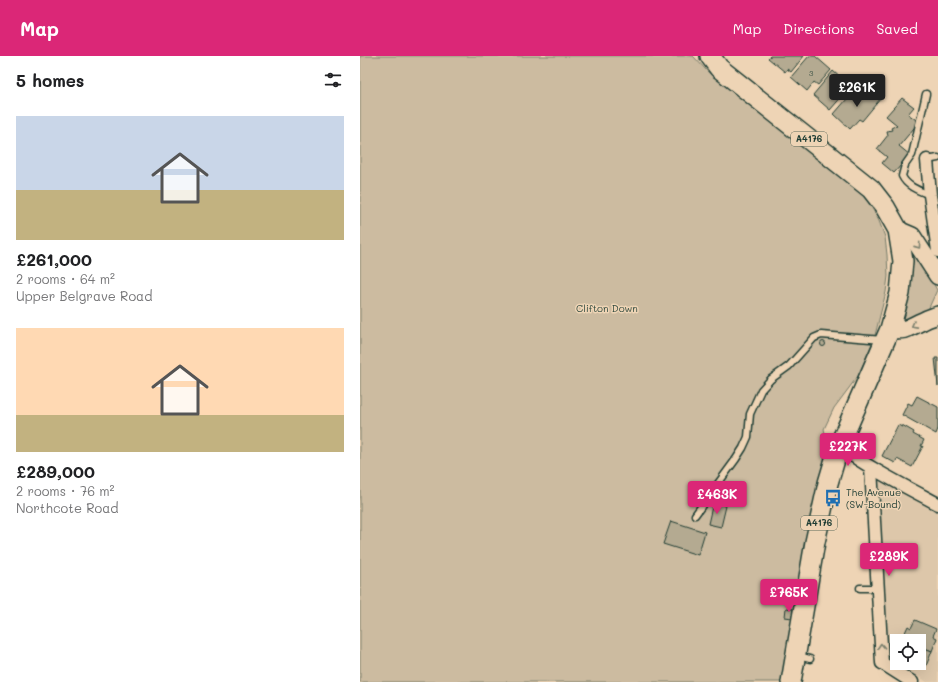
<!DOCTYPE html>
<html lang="en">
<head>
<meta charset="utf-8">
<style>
  :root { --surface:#fff; --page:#f6f6f6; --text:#202124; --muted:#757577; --accent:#db2777 }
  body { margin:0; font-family:Mali,sans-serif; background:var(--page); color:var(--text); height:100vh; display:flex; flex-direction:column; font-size:15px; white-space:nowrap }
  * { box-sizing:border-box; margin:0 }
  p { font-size:13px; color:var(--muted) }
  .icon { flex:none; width:22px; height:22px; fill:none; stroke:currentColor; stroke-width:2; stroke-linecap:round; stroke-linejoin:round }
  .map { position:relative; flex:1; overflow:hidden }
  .sheet { display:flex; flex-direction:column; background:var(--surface); width:360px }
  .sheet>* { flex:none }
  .buttons { position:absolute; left:530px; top:578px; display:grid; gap:8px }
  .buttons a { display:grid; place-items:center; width:36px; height:36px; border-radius:0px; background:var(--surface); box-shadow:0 4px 16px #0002; font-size:20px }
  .price { position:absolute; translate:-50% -34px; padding:0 9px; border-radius:4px; background:var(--accent); color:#fff; font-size:13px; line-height:26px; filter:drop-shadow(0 1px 2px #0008) }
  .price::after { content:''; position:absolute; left:50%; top:24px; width:12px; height:9px; margin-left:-6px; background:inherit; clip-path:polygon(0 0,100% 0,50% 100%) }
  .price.selected { background:#222; color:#fff }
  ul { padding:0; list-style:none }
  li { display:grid; align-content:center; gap:8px; height:212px; padding:0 16px }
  li span { display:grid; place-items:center; height:124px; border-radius:0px; color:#555 }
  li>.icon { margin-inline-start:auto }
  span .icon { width:72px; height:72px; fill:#fffc; stroke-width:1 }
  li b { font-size:17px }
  h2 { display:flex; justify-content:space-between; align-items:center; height:48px; padding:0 16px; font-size:17px }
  header { display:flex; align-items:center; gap:24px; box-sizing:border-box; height:56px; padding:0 20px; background:var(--accent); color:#fff }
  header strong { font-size:19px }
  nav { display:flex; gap:22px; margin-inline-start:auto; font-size:14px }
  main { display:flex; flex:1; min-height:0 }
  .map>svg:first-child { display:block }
  .built { fill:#ddc7aa; fill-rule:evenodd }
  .green { fill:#ccbba0; stroke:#767c6a }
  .building { fill:#b4aa91; stroke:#1f3d34 }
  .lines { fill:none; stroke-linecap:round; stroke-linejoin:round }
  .lane-casing { stroke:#1f3d34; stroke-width:9 }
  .street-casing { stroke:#1f3d34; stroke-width:15 }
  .secondary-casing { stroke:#1f3d34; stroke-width:20 }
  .primary-casing { stroke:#1f3d34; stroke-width:22 }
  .lane { stroke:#eed4b5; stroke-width:6 }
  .street { stroke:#eed4b5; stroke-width:12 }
  .secondary { stroke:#eed4b5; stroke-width:17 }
  .primary { stroke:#eed4b5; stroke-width:19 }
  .oneway { stroke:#7c816e }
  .labels { text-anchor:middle; stroke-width:3; stroke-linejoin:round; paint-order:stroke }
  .number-label { font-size:8px; fill:#44584b }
  .shield { fill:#eed4b5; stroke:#5d6a5b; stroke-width:1 }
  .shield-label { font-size:9px; font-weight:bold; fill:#1f3d34 }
  .park-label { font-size:10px; fill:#304a3f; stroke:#eed4b5 }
  .poi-label { font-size:10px; fill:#1f3d34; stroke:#eed4b5; text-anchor:start }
</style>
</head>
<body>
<header>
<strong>Map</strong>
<nav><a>Map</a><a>Directions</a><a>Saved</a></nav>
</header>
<main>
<section class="sheet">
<h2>5 homes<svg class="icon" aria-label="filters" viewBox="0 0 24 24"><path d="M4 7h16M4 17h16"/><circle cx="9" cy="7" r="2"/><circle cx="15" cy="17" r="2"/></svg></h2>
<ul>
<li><span style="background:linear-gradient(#c9d6e8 60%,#c2b280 0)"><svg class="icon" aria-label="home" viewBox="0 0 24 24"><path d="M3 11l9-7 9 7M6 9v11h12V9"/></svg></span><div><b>£261,000</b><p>2 rooms · 64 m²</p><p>Upper Belgrave Road</p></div></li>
<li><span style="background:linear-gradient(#ffd9b3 70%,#c2b280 0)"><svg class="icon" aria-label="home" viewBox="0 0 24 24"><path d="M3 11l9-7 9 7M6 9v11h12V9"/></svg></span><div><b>£289,000</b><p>2 rooms · 76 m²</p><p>Northcote Road</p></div></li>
</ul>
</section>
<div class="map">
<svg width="578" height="626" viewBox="0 0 578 626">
  <rect width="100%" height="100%" fill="#eed4b5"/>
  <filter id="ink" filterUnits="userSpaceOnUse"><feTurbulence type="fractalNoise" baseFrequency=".025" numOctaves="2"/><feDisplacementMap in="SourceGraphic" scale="8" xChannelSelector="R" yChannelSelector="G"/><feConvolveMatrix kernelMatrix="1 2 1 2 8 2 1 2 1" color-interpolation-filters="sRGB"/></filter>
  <g filter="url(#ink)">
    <path class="built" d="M519,420L578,452V626H567L526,601ZM537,585H559V607H537Z"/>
    <g class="green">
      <polygon points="0,0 333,0 348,16 411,66 452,96 501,136 511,150 519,165 525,181 527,199 528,220 526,236 514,283 498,320 474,352 464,373 469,393 422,626 0,626"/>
      <polygon points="553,198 557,199 577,234 567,256 547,265 544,264 550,234"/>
    </g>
    <g class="building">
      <polygon points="410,0 444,0 431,16 427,13 425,16 408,2"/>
      <polygon points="449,0 455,0 471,14 458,29 454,26 447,35 431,21"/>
      <polygon points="473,15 483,24 487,19 497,28 486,40 484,38 470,54 453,39"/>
      <polygon points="510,33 521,42 502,65 499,63 490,73 474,58 493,36 501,43"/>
      <polygon points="542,42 554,51 548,58 559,66 539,90 550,99 534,117 522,107 527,101 517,93 528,79 527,75 532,74 531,72 537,69 526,60"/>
      <circle cx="463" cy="288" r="2.5"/>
      <polygon points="575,302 578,302 578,330"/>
      <polygon points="557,340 578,351 578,373 576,378 542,359 548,347 552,349"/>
      <polygon points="538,369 542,371 542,369 554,376 553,378 564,384 561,390 563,390 552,411 537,403 535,407 522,400"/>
      <polygon points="353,446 366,450 361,471 348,468"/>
      <polygon points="311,465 345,476 338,499 303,488"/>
      <polygon points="426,552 433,553 432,562 425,561"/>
      <polygon points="555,564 576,573 573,580 577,582 572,595 559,590 559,585 546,585 542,583 548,570 551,572"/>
      <polygon points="559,590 572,595 566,610 560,608 558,613 544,607 559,607"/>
    </g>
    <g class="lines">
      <g class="lane-casing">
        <g id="lane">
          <path d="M566,38L552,99L545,109L542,120C547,131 560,135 570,139"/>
          <polyline points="567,104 578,102"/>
          <polyline points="335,459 376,403 383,392 388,381 390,358 401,334 411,323 429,310 454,282 461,279 523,284"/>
          <polyline points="500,532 518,532"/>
          <polyline points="438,600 450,603"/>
        </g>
      </g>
      <g class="street-casing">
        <g id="street">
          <polyline points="567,104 570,139 578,195"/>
          <path d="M479,390C510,413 544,430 578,448"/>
          <polyline points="511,412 522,607 552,626"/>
        </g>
      </g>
      <g class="secondary-casing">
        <g id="secondary">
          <polyline points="538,174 552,180 578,220"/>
          <path d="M530,273C546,276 549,271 563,265C568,262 573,261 578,259"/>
        </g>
      </g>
      <g class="primary-casing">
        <polyline id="primary" points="350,0 359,12 511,133 525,151 538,174 543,205 540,237 530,273 479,390 468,427 455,486 431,626"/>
      </g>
      <use href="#lane" class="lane"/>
      <use href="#street" class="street"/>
      <use href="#secondary" class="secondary"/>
      <use href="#primary" class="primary"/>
    </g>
    <defs><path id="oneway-chevron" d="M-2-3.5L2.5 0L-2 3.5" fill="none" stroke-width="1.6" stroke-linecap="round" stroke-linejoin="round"/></defs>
    <g class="oneway">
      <use href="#oneway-chevron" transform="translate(558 190) rotate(55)"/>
      <use href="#oneway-chevron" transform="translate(554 269) rotate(152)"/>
      <use href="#oneway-chevron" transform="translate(521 590) rotate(-93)"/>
    </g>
  </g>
  <defs>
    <g id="bus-bare" transform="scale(1.38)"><path d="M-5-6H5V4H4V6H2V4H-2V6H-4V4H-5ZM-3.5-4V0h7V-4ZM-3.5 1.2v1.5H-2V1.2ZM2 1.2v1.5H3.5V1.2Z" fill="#1f6fb2" stroke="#eed4b5" stroke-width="2.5" paint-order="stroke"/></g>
  </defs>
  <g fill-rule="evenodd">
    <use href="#bus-bare" x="473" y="442"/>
  </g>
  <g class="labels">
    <g class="number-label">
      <text x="451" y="20">3</text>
    </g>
    <g class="shield">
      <rect x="431" y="76" width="36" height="14" rx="3"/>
      <rect x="441" y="460" width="36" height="14" rx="3"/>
    </g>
    <g class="shield-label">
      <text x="449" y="86">A4176</text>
      <text x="459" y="470">A4176</text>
    </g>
    <g class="park-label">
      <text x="247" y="256">Clifton Down</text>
    </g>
    <g class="poi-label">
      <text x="486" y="440">The Avenue<tspan x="486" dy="12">(SW-Bound)</tspan></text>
    </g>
  </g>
</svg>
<div class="buttons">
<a><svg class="icon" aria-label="locate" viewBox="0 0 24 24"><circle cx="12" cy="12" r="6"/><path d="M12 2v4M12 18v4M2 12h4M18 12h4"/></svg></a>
</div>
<b class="price selected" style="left:497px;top:52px">£261K</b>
<b class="price" style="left:488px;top:411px">£227K</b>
<b class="price" style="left:357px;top:459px">£463K</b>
<b class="price" style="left:529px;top:521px">£289K</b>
<b class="price" style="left:429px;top:557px">£765K</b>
</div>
</main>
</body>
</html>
